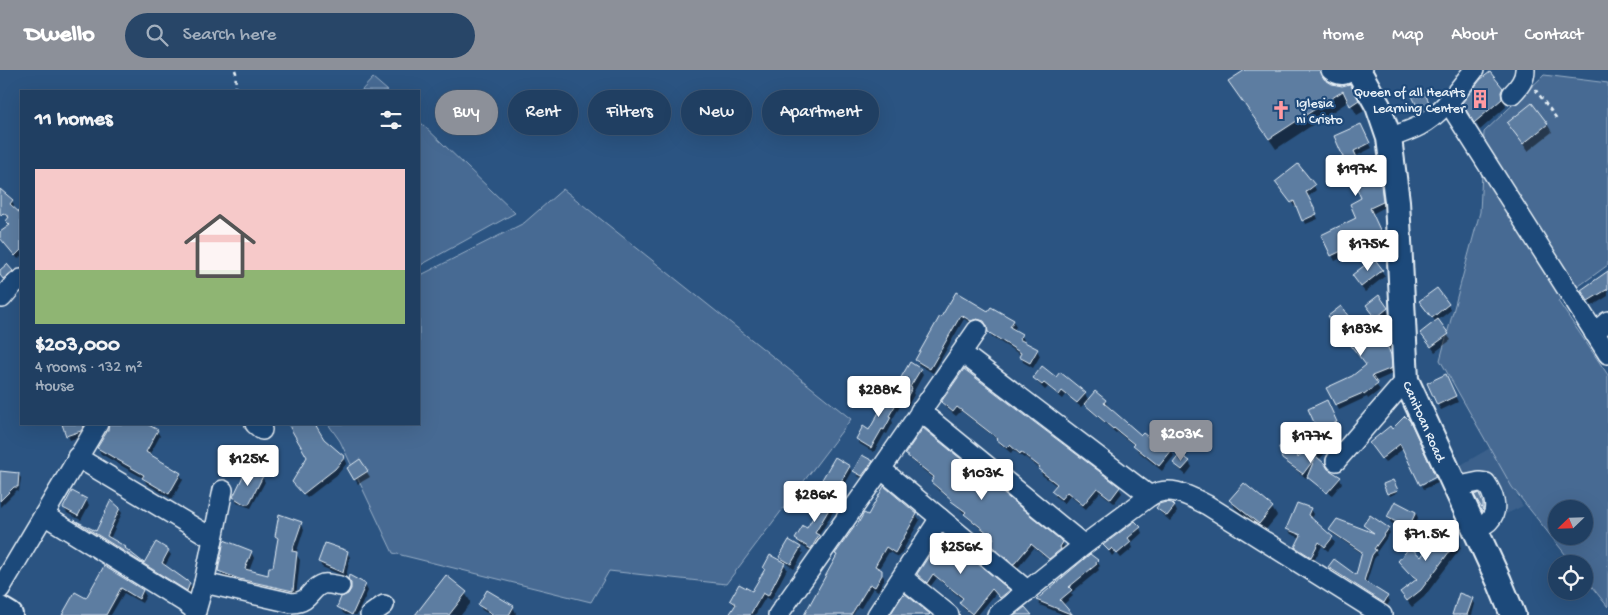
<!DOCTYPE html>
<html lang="en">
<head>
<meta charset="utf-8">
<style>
  :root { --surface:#203f62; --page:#284668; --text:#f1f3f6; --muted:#a2afbe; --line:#3d5877; --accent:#8c9099 }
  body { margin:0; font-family:"Gochi Hand",sans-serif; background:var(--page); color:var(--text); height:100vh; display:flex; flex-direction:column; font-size:19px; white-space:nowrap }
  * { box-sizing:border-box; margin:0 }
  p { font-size:16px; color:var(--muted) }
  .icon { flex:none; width:28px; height:28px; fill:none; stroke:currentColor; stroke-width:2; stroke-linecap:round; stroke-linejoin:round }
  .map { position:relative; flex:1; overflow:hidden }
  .panel { position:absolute; left:20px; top:20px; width:400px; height:335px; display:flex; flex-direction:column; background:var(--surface); border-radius:0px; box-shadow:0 5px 20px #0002,0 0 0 1px var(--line) }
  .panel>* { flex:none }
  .hud { position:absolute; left:435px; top:20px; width:475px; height:45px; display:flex; gap:10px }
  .needle { width:32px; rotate:247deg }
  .buttons { position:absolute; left:1548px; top:430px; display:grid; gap:10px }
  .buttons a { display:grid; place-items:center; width:45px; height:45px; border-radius:50%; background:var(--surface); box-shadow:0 5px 20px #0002,0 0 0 1px var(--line); font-size:25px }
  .price { position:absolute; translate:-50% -42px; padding:0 11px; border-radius:5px; background:#fff; color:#222; font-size:16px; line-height:32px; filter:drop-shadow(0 1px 2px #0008) }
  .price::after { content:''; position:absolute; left:50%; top:30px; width:15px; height:11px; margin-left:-8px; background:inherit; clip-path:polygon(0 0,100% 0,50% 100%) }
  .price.on { background:var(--accent); color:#fff }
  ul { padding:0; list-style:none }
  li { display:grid; align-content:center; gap:10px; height:265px; padding:0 15px }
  li span { display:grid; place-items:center; height:155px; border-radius:0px; color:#555 }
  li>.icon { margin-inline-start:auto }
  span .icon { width:90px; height:90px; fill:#fffc; stroke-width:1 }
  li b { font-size:21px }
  h2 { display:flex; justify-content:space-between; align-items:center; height:60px; padding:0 15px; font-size:21px }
  .pill { padding:0 18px; border-radius:22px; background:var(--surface); box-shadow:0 5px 20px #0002,0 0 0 1px var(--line); font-size:18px; line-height:45px }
  .pill.on { background:var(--accent); color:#fff }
  header { display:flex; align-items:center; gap:30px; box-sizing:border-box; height:70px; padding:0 25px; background:var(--accent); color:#fff }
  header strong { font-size:24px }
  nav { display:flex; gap:28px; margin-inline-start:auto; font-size:18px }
  .search { width:350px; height:45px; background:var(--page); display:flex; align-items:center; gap:12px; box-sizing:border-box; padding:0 18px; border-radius:28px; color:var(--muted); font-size:19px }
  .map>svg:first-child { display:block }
  .built { fill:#3a608b }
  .green { fill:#476b93; stroke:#98aec6; fill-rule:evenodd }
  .shadow { fill:#0007 }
  .building { fill:#5d7da1; stroke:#e8f1f8 }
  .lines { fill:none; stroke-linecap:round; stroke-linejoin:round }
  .minor-casing { stroke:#e8f1f8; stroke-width:22 }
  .major-casing { stroke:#e8f1f8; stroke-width:28 }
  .path { stroke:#e8f1f8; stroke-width:2.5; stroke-dasharray:4 4; stroke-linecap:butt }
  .minor { stroke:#1f4a7a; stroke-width:19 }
  .major { stroke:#1f4a7a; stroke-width:24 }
  .labels { text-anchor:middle; stroke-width:4.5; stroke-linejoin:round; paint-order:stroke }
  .poi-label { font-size:14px; fill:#e8f1f8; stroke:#1f4a7a; text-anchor:end }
  .street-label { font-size:14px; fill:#e8f1f8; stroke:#1f4a7a }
</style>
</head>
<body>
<header>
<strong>Dwello</strong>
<div class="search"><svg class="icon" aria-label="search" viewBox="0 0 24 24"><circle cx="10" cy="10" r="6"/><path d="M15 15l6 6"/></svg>Search here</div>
<nav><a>Home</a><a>Map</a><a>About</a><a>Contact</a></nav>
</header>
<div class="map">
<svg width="1608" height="545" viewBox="0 0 1608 545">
  <rect width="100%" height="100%" fill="#2b5482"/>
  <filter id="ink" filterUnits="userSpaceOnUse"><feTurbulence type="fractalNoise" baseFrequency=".02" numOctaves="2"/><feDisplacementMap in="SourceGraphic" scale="10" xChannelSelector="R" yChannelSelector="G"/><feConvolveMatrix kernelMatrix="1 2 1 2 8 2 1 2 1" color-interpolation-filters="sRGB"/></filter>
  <g filter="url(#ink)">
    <polygon class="built" points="1490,378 1523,436 1504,445 1487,469 1454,399"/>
    <g class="green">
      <path d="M1544,5L1608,13V195L1558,231L1608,305V537L1584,507V494H1573L1512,417L1440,290L1480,142L1484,62ZM1556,439H1584V466H1556Z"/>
      <polygon points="373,8 388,21 361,21"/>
      <polygon points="419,51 515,143 419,196"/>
      <polygon points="563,119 851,349 726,514 609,501 591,532 393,483 340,371 328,354 419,354 419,206 524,153"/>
    </g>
    <g class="shadow">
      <polygon points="1247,0 1334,0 1328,4 1325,10 1334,16 1342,17 1350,16 1364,41 1357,45 1349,31 1276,79 1236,21"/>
      <polygon points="1502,18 1507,27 1505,30 1506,37 1480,60 1468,41"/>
      <polygon points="1413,26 1425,27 1432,40 1423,46"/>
      <polygon points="1508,53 1547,54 1552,62 1528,81"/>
      <polygon points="1363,60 1372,78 1356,86 1368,114 1380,114 1383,122 1385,137 1372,144 1383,167 1335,191 1322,165 1358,148 1363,129 1336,67"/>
      <polygon points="1314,116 1316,120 1308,127 1318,149 1306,154 1297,135 1295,137 1280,117"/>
      <polygon points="0,121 12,131 14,135 12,138 21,146 21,186 18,189 0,167 0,164 11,156 7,151 9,148 0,141"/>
      <polygon points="1374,190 1385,206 1365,222 1356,211"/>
      <polygon points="0,202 12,202 13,204 5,210"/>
      <polygon points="1608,203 1608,226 1592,236 1582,220"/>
      <polygon points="1437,220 1451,240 1437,251 1451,270 1435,282 1425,268 1436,252 1424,237"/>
      <polygon points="956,224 989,243 991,238 1013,251 1016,256 1014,261 1021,265 1024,270 1023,272 1037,280 1040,286 1033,298 1023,292 1021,285 992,267 987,256 981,254 975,255 964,249 933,303 919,295 916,290"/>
      <polygon points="1378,227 1390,244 1380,252 1374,242"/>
      <polygon points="1333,252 1359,263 1383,258 1392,278 1389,281 1393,292 1394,303 1374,312 1380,320 1368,329 1367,327 1339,340 1328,319 1353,307 1367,296"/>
      <polygon points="920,300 923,305 913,323 914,325 908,335 897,329 901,335 892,350 893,353 887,364 885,363 874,382 860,374 857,369 869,361 882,339 877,336 874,331 897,329 894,323"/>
      <polygon points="964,300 1119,418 1122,423 1114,433 1100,422 1086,439 1070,426 1064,434 1056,427 1053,422 1057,416 1042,405 1040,399 1025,387 1024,388 1013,380 1011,383 1001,375 998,370 961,341 956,346 945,337 942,332"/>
      <polygon points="1035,308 1056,309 1085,324 1089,331 1105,331 1108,336 1141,367 1171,381 1174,386 1162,401 1138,381 1135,376 1117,362 1116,363 1089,339 1085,333 1081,337 1066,325 1063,329 1048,317 1045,320 1038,313"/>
      <polygon points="1448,311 1458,332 1441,340 1438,335"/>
      <polygon points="1329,337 1339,357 1322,365 1319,360"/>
      <polygon points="1405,348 1404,378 1385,393 1373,378"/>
      <polygon points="63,354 79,354 83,366 70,370"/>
      <polygon points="110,354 147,354 157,361 160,366 149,386 180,404 183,410 172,429 147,414 143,408 101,384 98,378 109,360"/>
      <polygon points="296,354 313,354 323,370 344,387 347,393 338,404 307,428 294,412 309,387 291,357"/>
      <polygon points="1313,370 1323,377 1326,382 1319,390 1327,400 1340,408 1342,413 1332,425 1310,408 1310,410 1308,405 1306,408 1287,393 1284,388 1293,375 1299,389"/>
      <polygon points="907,384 1062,473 1065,478 1053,493 1034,478 1017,499 994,479 991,474 994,470 969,449 954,432 935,417 932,412 934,409 910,389"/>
      <polygon points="360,391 370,407 358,414 348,398"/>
      <polygon points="872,392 875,397 865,410 858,406 855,401"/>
      <polygon points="1189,392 1192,397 1186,405 1178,398 1175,393"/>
      <polygon points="849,397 852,402 835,432 831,429 836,437 818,467 821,471 814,483 800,475 797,469 807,460 818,440 817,437 824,425 818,418"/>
      <polygon points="18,404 21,408 19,421 17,420 0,437 0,415"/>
      <polygon points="262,407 265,412 251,438 237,433 234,427"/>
      <polygon points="1436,409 1438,413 1424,419 1422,415"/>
      <polygon points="1393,411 1398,422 1390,426 1385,415"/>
      <polygon points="1244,414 1272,438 1277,446 1264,462 1235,438 1231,430"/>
      <polygon points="86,430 89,435 81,450 67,443 64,438"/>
      <polygon points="1396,433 1416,443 1418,448 1411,463 1391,453 1388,447"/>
      <polygon points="1175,437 1177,442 1170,451 1161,443 1158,438"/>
      <polygon points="119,439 122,443 110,469 125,478 127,481 144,495 156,474 168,481 171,485 165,496 189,514 192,519 190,524 77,453 97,463"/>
      <polygon points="1310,439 1313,444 1311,449 1332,468 1335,473 1328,481 1322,476 1314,491 1299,482 1296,477 1301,468 1291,464 1288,459"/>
      <polygon points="916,445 920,450 899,487 889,482 878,500 884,507 884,510 878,521 873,518 861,538 858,537 853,545 805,545 857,459 868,447"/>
      <polygon points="301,453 304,459 296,484 300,490 296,527 243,515 223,506 219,500 251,482 254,488 249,501 269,506 274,499 279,472 276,466"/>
      <polygon points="1365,455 1388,459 1390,463 1376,483 1377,485 1374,489 1366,514 1387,527 1390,531 1387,536 1331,502 1329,498 1356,507 1363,484 1333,464 1330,460 1374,464"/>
      <polygon points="1140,458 1142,463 1131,473 1133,478 1121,488 1116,482 1112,486 1105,475"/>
      <polygon points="943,467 1009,521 1012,526 1004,532 996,523 978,545 972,545 963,538 960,533 963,530 937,508 930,517 921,510 918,504"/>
      <polygon points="1457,471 1461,478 1424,527 1412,537 1401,523 1416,511 1399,491 1421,489"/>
      <polygon points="789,472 800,478 803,484 794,499 784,492 781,487"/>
      <polygon points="347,482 350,487 346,507 322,497 319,492"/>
      <polygon points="1097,491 1100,496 1098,498 1099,500 1071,523 1073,526 1063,535 1071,545 1064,545 1040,535 1037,530"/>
      <polygon points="784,494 787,499 771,530 766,527 755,545 730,545 735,536 731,530 752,523 765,500 764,498"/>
      <polygon points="105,497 143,521 146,526 142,533 124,523 111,545 65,545 86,530"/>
      <polygon points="350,507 365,515 368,521 357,545 346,545 343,543 340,537 352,519"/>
      <polygon points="464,521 470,531 470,534 461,545 416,545"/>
      <polygon points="487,522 513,537 516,543 515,545 490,545 482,540 479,535"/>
      <polygon points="1472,529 1475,534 1472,545 1454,545"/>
    </g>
    <g class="building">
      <polygon points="1245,0 1320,0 1324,9 1332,14 1342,16 1350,14 1359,30 1350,36 1343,21 1269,69 1228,11"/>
      <polygon points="1490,2 1503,18 1501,22 1502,29 1474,53 1462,33 1481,9"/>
      <polygon points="1423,20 1430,34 1420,42 1412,26"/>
      <polygon points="1532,33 1548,54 1523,74 1507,53"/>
      <polygon points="1361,54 1370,73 1354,81 1368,112 1378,108 1381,115 1383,132 1370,138 1381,162 1331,186 1321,165 1356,148 1350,134 1361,128 1334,66"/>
      <polygon points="1298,94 1315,115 1306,122 1317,144 1302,151 1294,131 1291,133 1275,112"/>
      <polygon points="0,119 13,130 10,134 21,144 21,180 15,186 0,168 0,162 10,155 6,151 9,147 3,143 0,146"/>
      <polygon points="1374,188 1383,200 1361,217 1352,205"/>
      <polygon points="7,194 13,201 3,209 0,205 0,200"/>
      <polygon points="1608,201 1608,219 1588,231 1581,220"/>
      <polygon points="1437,218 1449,234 1432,248 1419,231"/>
      <polygon points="956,222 988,241 991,237 1014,250 1010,257 1022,264 1019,269 1038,279 1030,293 1019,287 1021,283 988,262 987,256 984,251 977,249 971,251 961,245 930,299 915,290 940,246 941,247"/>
      <polygon points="1379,225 1388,238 1376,248 1366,235"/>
      <polygon points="1341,236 1359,261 1381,251 1390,272 1387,275 1391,285 1392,298 1372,306 1378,314 1364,325 1363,323 1335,335 1326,318 1352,306 1366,295 1328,246"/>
      <polygon points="1438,249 1449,264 1431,277 1420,263"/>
      <polygon points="910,292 921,299 910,317 912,318 905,331 892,323"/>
      <polygon points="1042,296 1056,307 1060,302 1086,323 1077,333 1062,321 1059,325 1044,313 1042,315 1033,308"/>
      <polygon points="964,299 1120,417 1111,429 1097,418 1083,435 1067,422 1061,429 1051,421 1057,414 1038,399 1040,397 1021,382 1020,384 1010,375 1007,378 996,369 997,368 957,337 953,342 941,332"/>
      <polygon points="1446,304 1456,326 1437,335 1427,313"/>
      <polygon points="880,318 899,329 889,346 891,347 884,360 882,359 871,378 856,369 863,356 869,360 882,337 872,331"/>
      <polygon points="1095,321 1106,330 1104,333 1141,365 1143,363 1158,374 1160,371 1172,380 1159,396 1133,375 1134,374 1114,358 1113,359 1084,334"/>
      <polygon points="1327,330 1337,352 1318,361 1308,339"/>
      <polygon points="1405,346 1410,351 1436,407 1420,415 1400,374 1381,389 1369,373 1390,356 1392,359"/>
      <polygon points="62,354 85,354 81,361 66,366"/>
      <polygon points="109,354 147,354 158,360 146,382 181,403 169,424 142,408 144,405 97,378 108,360"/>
      <polygon points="288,354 315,354 324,369 345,387 335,399 303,424 292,412 307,387"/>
      <polygon points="923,358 1063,472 1060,477 1061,479 1049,489 1031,474 1015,493 1013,494 989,474 994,468 964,444 966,442 951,431 952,430 931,412 934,407 905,384"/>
      <polygon points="1313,368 1324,376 1316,386 1325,394 1328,399 1341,407 1327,423 1307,407 1315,388 1303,404 1282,389 1279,377 1294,373 1298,388"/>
      <polygon points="1180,384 1190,391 1182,400 1173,393"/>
      <polygon points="862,385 873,391 862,406 853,401"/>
      <polygon points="835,387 850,396 832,427 817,418"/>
      <polygon points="360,389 368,401 354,410 347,398"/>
      <polygon points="247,398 263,406 249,434 244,434 233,427"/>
      <polygon points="0,401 19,403 18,417 14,417 0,431"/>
      <polygon points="1393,410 1398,420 1387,424 1383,414"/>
      <polygon points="1244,413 1273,437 1259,454 1229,430"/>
      <polygon points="884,416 917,444 895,483 886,477 875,496 882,500 882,505 875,517 870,514 851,545 804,545 837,485 835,484 855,456 856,457 864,443 868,445"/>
      <polygon points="72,421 87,429 78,446 63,438"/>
      <polygon points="1479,423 1483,434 1483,440 1474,425"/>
      <polygon points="823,425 834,431 815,463 819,465 811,479 795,469 803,456 807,458 818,439 816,437"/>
      <polygon points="111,430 120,438 107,466 126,477 125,478 144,493 156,472 169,480 162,493 190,513 187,521 74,450 96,461"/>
      <polygon points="1395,431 1416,442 1408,459 1387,447"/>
      <polygon points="1166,432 1172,433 1175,436 1167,446 1156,438 1159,434"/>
      <polygon points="1297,433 1311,438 1308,445 1333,467 1325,477 1319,472 1311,487 1295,477 1301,465 1286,459"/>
      <polygon points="279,444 302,452 292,481 297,482 293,521 239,509 218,501 224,470 252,481 245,499 268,505 269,497 273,497 278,468 275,466"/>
      <polygon points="1370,445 1389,458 1374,479 1376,480 1372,485 1364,511 1388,526 1384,533 1328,497 1334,489 1356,505 1362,482 1329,460 1337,449 1374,463 1363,455"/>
      <polygon points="1135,451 1141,457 1128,468 1131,472 1117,484 1112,478 1109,481 1103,475"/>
      <polygon points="1442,458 1458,470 1421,520 1407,531 1400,522 1417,509 1409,503 1398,491 1410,477 1421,487"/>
      <polygon points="943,465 1010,520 1000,528 992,519 972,544 959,533 963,528 933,504 927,513 917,504"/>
      <polygon points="789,470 801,477 791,494 779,487"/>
      <polygon points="325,473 348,481 343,503 318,492"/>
      <polygon points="1090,484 1098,490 1096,492 1097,494 1069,517 1072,520 1060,530 1073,545 1036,530"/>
      <polygon points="770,485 785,493 768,526 763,523 750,545 729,545 736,534 730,530 739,514 752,521 765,499 763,498"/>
      <polygon points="104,496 143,520 139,529 121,518 106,545 62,545 75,522 86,528"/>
      <polygon points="349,505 366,514 352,545 337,537 341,527 348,524 351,519 351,513 348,509"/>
      <polygon points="446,505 467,522 449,545 415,545"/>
      <polygon points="487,520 514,536 509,545 494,545 478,535"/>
      <polygon points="904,523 930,544 929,545 890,545"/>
      <polygon points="1459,523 1473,528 1467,545 1452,545"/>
      <polygon points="1025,537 1032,545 1015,545"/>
    </g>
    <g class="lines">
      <g class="minor-casing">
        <g id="minor">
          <path d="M1331,0C1340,7 1345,5 1354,0"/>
          <path d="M1512,24C1519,17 1525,10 1525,0"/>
          <polyline points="1448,32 1608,284"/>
          <path d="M1389,68C1399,64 1410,61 1419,56C1442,44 1458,20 1474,0"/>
          <polyline points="2,228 13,215 21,209"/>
          <polyline points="1594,263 1608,251"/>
          <polyline points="962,283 1150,426"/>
          <polyline points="920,341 1084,475"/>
          <polyline points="255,354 262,360"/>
          <polyline points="77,387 212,468"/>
          <polyline points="1336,391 1406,310"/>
          <polyline points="881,399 1028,521"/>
          <path d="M1455,417L1479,412L1486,413C1493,423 1500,440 1489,451C1486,454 1480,457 1476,460"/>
          <polyline points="44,445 184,532 196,541 195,545"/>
          <polyline points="902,507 949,545"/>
          <path d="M204,513L292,533C312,532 309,518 323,514C328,513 335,515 340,516"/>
          <polyline points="0,519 98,354"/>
          <polyline points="196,541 204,513 223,420"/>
          <polyline points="370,545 384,535"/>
          <polyline points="778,545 881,399 977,260"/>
          <polyline points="877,545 940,448"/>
          <path d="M997,545L1084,475L1150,426C1170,414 1189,426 1207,435L1382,545"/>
        </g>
      </g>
      <g class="major-casing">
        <g id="major">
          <polyline points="1358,0 1378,36 1389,68 1397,131 1406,310 1499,511 1513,545"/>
          <polyline points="0,539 10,545"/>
        </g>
      </g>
      <g class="path">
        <polyline points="235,0 236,3 235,21"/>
        <polyline points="1535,19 1557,49"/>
      </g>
      <use href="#minor" class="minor"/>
      <use href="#major" class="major"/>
    </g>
  </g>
  <defs>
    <g id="building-bare" transform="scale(1.5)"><path d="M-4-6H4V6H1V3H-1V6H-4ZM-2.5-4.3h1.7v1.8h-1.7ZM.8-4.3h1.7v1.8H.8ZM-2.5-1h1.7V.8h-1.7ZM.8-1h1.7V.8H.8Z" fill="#ff9aa2" stroke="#1f4a7a" stroke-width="2.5" paint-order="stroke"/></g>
    <g id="church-bare" transform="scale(1.5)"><path d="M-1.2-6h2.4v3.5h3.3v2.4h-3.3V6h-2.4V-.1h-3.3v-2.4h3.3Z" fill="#ff9aa2" stroke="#1f4a7a" stroke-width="2.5" paint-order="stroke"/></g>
  </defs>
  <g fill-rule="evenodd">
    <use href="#building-bare" x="1480" y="29"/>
    <use href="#church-bare" x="1281" y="40"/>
  </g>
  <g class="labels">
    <g class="poi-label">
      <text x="1465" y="26">Queen of all Hearts<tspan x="1465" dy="16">Learning Center</tspan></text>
      <text x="1296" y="37" text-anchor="start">Iglesia<tspan x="1296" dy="16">ni Cristo</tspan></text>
    </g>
    <g class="street-label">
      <text transform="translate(1425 351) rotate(66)" y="5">Canitoan Road</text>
    </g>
  </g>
</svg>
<div class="buttons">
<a><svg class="needle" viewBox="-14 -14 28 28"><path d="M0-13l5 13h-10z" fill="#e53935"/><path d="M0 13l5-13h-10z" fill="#a2afbe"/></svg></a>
<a><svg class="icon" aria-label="locate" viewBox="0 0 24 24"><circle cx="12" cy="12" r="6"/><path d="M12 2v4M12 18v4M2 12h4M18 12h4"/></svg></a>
</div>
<b class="price" style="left:1356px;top:127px">$197K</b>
<b class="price" style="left:1368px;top:202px">$175K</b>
<b class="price" style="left:1361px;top:287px">$183K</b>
<b class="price" style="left:879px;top:348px">$288K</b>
<b class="price on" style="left:1181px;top:392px">$203K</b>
<b class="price" style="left:1311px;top:394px">$177K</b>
<b class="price" style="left:248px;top:417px">$125K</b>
<b class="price" style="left:982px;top:431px">$103K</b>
<b class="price" style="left:815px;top:453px">$286K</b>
<b class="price" style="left:1426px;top:492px">$71.5K</b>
<b class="price" style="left:961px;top:505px">$256K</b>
<div class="hud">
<a class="pill on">Buy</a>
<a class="pill">Rent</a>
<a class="pill">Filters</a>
<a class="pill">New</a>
<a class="pill">Apartment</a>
</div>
<section class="panel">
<h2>11 homes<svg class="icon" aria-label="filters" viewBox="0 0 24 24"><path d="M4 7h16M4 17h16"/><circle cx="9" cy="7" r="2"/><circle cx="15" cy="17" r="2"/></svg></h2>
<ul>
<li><span style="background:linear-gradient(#f6c9c9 65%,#8fb573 0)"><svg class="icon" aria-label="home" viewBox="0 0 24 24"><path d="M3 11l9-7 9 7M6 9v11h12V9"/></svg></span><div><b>$203,000</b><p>4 rooms · 132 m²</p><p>House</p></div></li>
</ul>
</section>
</div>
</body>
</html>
